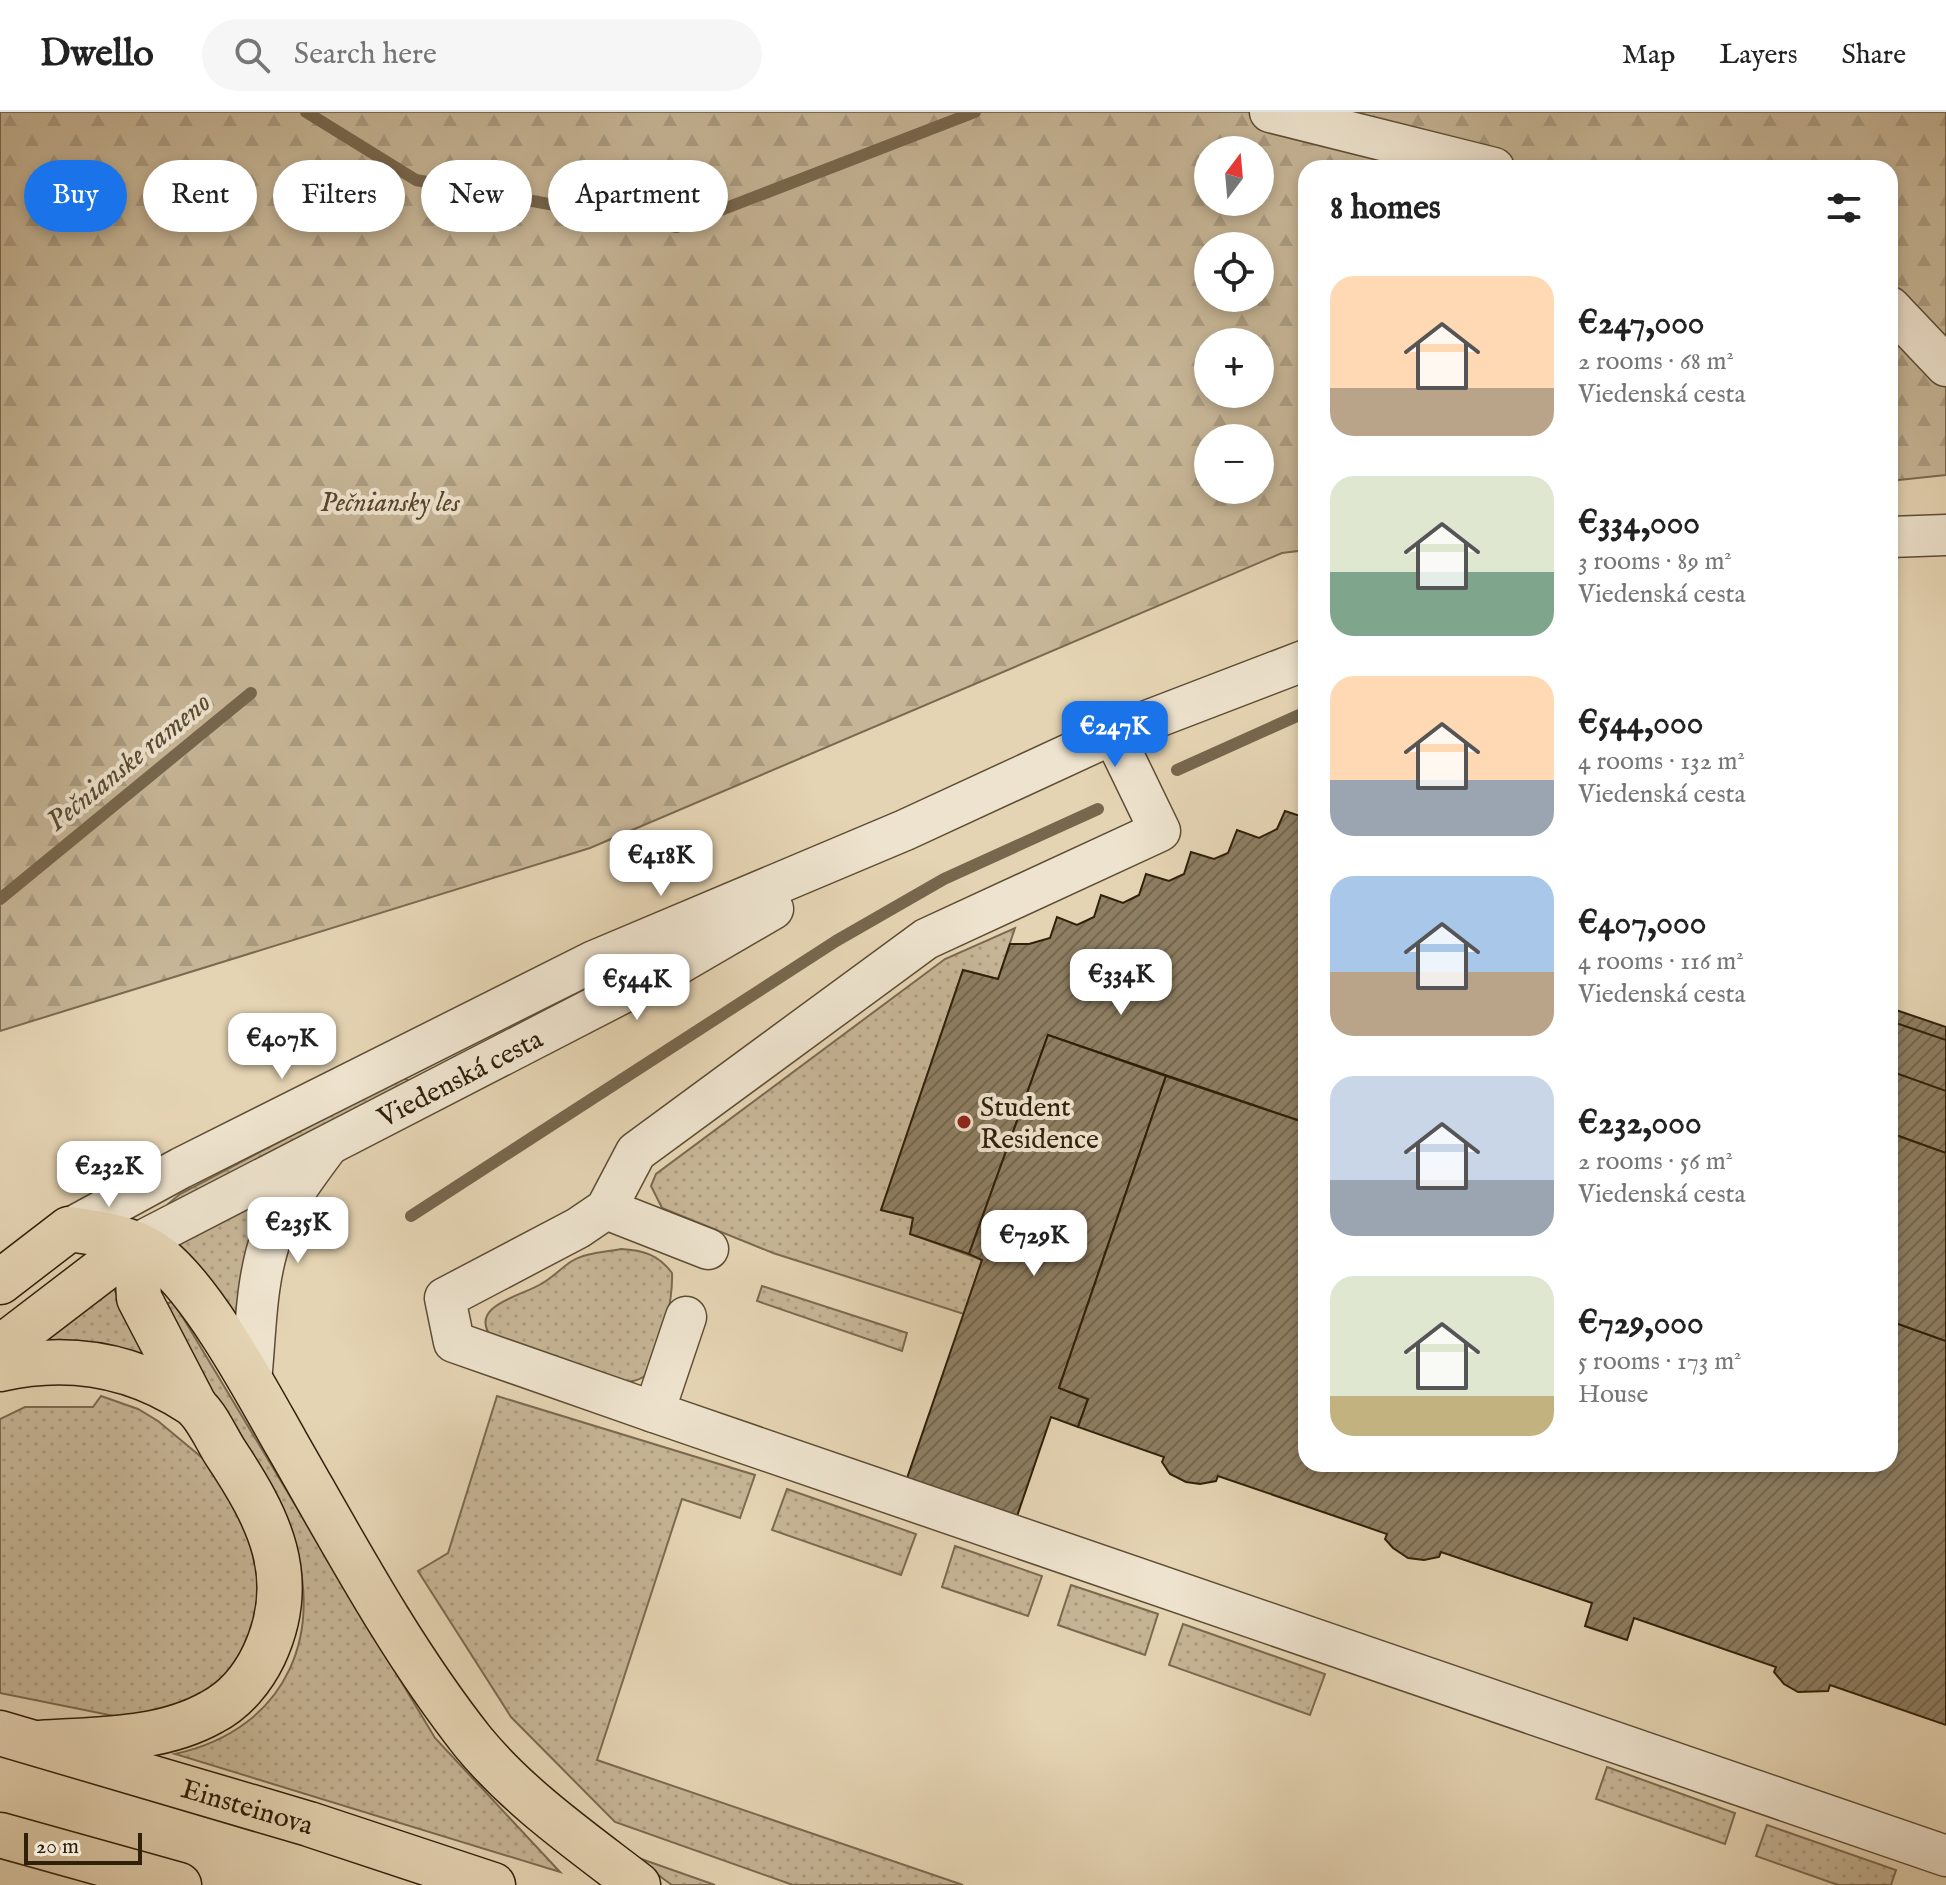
<!DOCTYPE html>
<html lang="en">
<head>
<meta charset="utf-8">
<style>
  :root { --surface:#fff; --page:#f6f6f6; --text:#222; --muted:#767676; --line:#e0e0e0; --accent:#1a73e8 }
  body { margin:0; font-family:"IM FELL English",serif; background:var(--page); color:var(--text); height:100vh; display:flex; flex-direction:column; font-size:30px; white-space:nowrap }
  * { box-sizing:border-box; margin:0 }
  p { font-size:26px; color:var(--muted) }
  .icon { flex:none; width:44px; height:44px; fill:none; stroke:currentColor; stroke-width:2; stroke-linecap:round; stroke-linejoin:round }
  .map { position:relative; flex:1; overflow:hidden }
  .details { position:absolute; left:1298px; top:48px; width:600px; height:1312px; display:flex; flex-direction:column; background:var(--surface); border-radius:24px; box-shadow:0 4px 12px #0003 }
  .details>* { flex:none }
  .guide { position:absolute; left:24px; top:48px; width:760px; height:72px; display:flex; gap:16px }
  .needle { width:52px; rotate:16deg }
  .tools { position:absolute; left:1194px; top:24px; display:grid; gap:16px }
  .tools a { display:grid; place-items:center; width:80px; height:80px; border-radius:50%; background:var(--surface); box-shadow:0 4px 12px #0003; font-size:40px }
  .scale { position:absolute; left:24px; bottom:20px; width:118px; box-sizing:border-box; padding-left:8px; border:4px solid #30200a; border-top:0; font-size:22px; line-height:28px; white-space:nowrap; color:#30200a; -webkit-text-stroke:6px #eee3ce; paint-order:stroke }
  .price { position:absolute; translate:-50% -68px; padding:0 18px; border-radius:16px; background:#fff; color:#222; font-size:26px; line-height:52px; filter:drop-shadow(0 2px 4px #0008) }
  .price::after { content:''; position:absolute; left:50%; top:48px; width:24px; height:18px; margin-left:-12px; background:inherit; clip-path:polygon(0 0,100% 0,50% 100%) }
  .price.selected { background:var(--accent); color:#fff }
  ul { padding:0; list-style:none }
  li { display:flex; align-items:center; gap:24px; height:200px; padding:0 32px }
  li span { display:grid; place-items:center; flex:none; width:224px; height:160px; border-radius:24px; color:#555 }
  li>.icon { margin-inline-start:auto }
  span .icon { width:96px; height:96px; fill:#fffc; stroke-width:1 }
  li b { font-size:34px }
  h2 { display:flex; justify-content:space-between; align-items:center; height:96px; padding:0 32px; font-size:34px }
  .chip { padding:0 28px; border-radius:36px; background:var(--surface); box-shadow:0 4px 12px #0003; font-size:28px; line-height:72px }
  .chip.selected { background:var(--accent); color:#fff }
  header { display:flex; align-items:center; gap:48px; box-sizing:border-box; height:112px; padding:0 40px; background:var(--surface); border-bottom:2px solid var(--line) }
  header strong { font-size:38px }
  nav { display:flex; gap:44px; margin-inline-start:auto; font-size:28px }
  .search { width:560px; height:72px; background:var(--page); display:flex; align-items:center; gap:20px; box-sizing:border-box; padding:0 28px; border-radius:44px; color:var(--muted); font-size:30px }
  .map>svg:first-child { display:block }
  .grass { fill:url(#grass-dots); stroke:#7b6a50; stroke-width:2 }
  .forest { fill:url(#forest-firs); stroke:#7b6a50; stroke-width:2; fill-rule:evenodd }
  .lines { fill:none; stroke-linecap:round; stroke-linejoin:round }
  .stream { stroke:#77674d; stroke-width:12 }
  .building { fill:url(#building-hatch); stroke:#30200a; stroke-width:2 }
  .minor-casing { stroke:#5d4d34; stroke-width:43 }
  .major-casing { stroke:#30200a; stroke-width:47 }
  .highway-casing { stroke:#30200a; stroke-width:47 }
  .minor { stroke:#eee3ce; stroke-width:40 }
  .major { stroke:#e5d4b3; stroke-width:44 }
  .highway { stroke:#e5d4b3; stroke-width:44 }
  .poi-dot { fill:#8f2418; stroke:#eee3ce; stroke-width:3 }
  .labels { text-anchor:middle; stroke-width:8; stroke-linejoin:round; paint-order:stroke }
  .park-label { font-size:28px; font-style:italic; fill:#56452d; stroke:#eee3ce }
  .street-label { font-size:28px; fill:#30200a; stroke:#eee3ce }
  .poi-label { font-size:28px; fill:#30200a; stroke:#eee3ce; text-anchor:start }
  .water-label { font-size:30px; font-style:italic; fill:#5a4a31; stroke:#eee3ce }
</style>
</head>
<body>
<header>
<strong>Dwello</strong>
<div class="search"><svg class="icon" aria-label="search" viewBox="0 0 24 24"><circle cx="10" cy="10" r="6"/><path d="M15 15l6 6"/></svg>Search here</div>
<nav><a>Map</a><a>Layers</a><a>Share</a></nav>
</header>
<div class="map">
<svg width="1946" height="1773" viewBox="0 0 1946 1773">
  <defs>
    <pattern id="grass-dots" width="8" height="8" patternUnits="userSpaceOnUse" patternTransform="scale(2)"><rect width="8" height="8" fill="#c6b596"/><path d="M2 2h.1M6 6h.1" fill="none" stroke="#aa9b80" stroke-width="1.8" stroke-linecap="round"/></pattern>
    <pattern id="forest-firs" width="22" height="20" patternUnits="userSpaceOnUse" patternTransform="scale(2)"><rect width="22" height="20" fill="#c6b596"/><path d="M5 1l3.5 6h-7zM16 11l3.5 6h-7z" fill="#aa9b80"/></pattern>
    <pattern id="building-hatch" width="6" height="6" patternUnits="userSpaceOnUse" patternTransform="scale(2)"><rect width="6" height="6" fill="#8e7e62"/><path d="M-1 1l2-2M0 6l6-6M5 7l2-2" fill="none" stroke="#74674f"/></pattern>
  </defs>
  <rect width="100%" height="100%" fill="#e5d4b3"/>
  <filter id="stains"><feTurbulence type="fractalNoise" baseFrequency=".0025" numOctaves="4"/><feColorMatrix values="0 0 0 0 .2 0 0 0 0 .09 0 0 0 0 .02 0 0 0 .5 -.17"/></filter>
  <radialGradient id="worn" r=".72"><stop offset=".6" stop-color="#630" stop-opacity="0"/><stop offset="1" stop-color="#630" stop-opacity=".3"/></radialGradient>
  <g class="grass">
    <polygon points="1015,816 998,867 963,858 881,1098 913,1106 911,1122 982,1148 964,1202 773,1141 662,1096 651,1074 656,1062 945,847"/>
    <polygon points="403,965 410,970 170,1099 168,1092 180,1082"/>
    <polygon points="274,1072 240,1222 176,1128"/>
    <path d="M621,1137C643,1138 659,1143 672,1161C673,1182 663,1241 650,1258C644,1268 633,1270 622,1270L493,1227C465,1194 522,1184 541,1172C552,1166 561,1156 572,1149C585,1141 606,1140 621,1137Z"/>
    <path d="M110,1169L150,1250C94,1233 71,1226 13,1233Z"/>
    <polygon points="762,1174 907,1221 902,1239 757,1189"/>
    <path d="M173,1189L435,1626L560,1760L175,1642C289,1617 329,1517 288,1413L162,1194Z"/>
    <polygon points="101,1284 138,1297 158,1309 206,1349 227,1377 261,1453 256,1524 216,1583 129,1607 0,1581 0,1307 25,1295 93,1295"/>
    <polygon points="497,1284 755,1363 740,1406 682,1387 597,1648 963,1773 793,1773 615,1710 511,1605 418,1459 448,1441"/>
    <polygon points="787,1377 916,1422 901,1463 772,1418"/>
    <polygon points="955,1434 1042,1464 1028,1504 942,1475"/>
    <polygon points="1071,1473 1158,1502 1145,1543 1058,1513"/>
    <polygon points="1183,1512 1325,1562 1310,1603 1169,1553"/>
    <polygon points="1607,1655 1735,1701 1725,1732 1596,1687"/>
    <polygon points="1767,1713 1896,1758 1891,1773 1838,1773 1756,1744"/>
    <polygon points="630,1743 715,1773 672,1773"/>
  </g>
  <path class="forest" d="M0,0H1946V363L1890,369V56H1306V438L1282,441L590,736L0,919ZM1208,38H1260V90H1208ZM1208,134H1260V186H1208ZM1208,230H1260V282H1208ZM1208,326H1260V378H1208Z"/>
  <g class="lines">
    <g class="stream">
      <polyline points="306,0 416,68 677,115 975,0"/>
      <polyline points="1177,658 1306,600"/>
      <polyline points="0,787 251,581"/>
      <polyline points="411,1104 836,829 944,767 1098,697"/>
    </g>
  </g>
  <g class="building">
    <polygon points="1285,699 1306,706 1306,1011 1048,923 969,1142 910,1122 913,1106 881,1098 963,858 998,867 1010,832 1029,832 1050,826 1057,805 1077,813 1094,805 1101,783 1123,791 1139,783 1146,762 1169,769 1184,762 1191,740 1214,747 1228,741 1237,718 1259,726 1277,717"/>
    <polygon points="1890,896 1946,915 1946,1041 1890,1021"/>
    <polygon points="1890,909 1946,928 1946,979 1890,959"/>
    <polygon points="1048,923 1166,964 1059,1276 1088,1287 1078,1315 1051,1305 1014,1413 904,1375 982,1148 969,1142"/>
    <polygon points="1166,964 1306,1011 1306,1352 1890,1352 1890,1209 1946,1229 1946,1613 1830,1573 1828,1579 1798,1580 1784,1572 1774,1560 1776,1555 1634,1506 1627,1528 1585,1514 1592,1491 1441,1440 1439,1445 1424,1448 1408,1446 1393,1436 1385,1427 1387,1422 1218,1364 1216,1369 1200,1372 1186,1370 1170,1362 1162,1350 1164,1345 1078,1315 1088,1287 1059,1276"/>
    <polygon points="1890,1021 1946,1041 1946,1229 1890,1209"/>
  </g>
  <g class="lines">
    <g class="minor-casing">
      <g id="minor">
        <polyline points="1270,0 1494,56"/>
        <polyline points="1890,195 1946,254"/>
        <polyline points="1890,425 1946,423"/>
        <polyline points="606,1097 708,1137"/>
        <polyline points="69,1117 181,1056 594,849 905,718 1113,622 1306,548"/>
        <path id="s1" d="M136,1132L675,854L773,797"/>
        <polyline points="686,1205 654,1300 1946,1744"/>
        <path d="M251,1269C256,1222 255,1169 272,1123C284,1092 307,1062 327,1035"/>
        <polyline points="654,1300 454,1230 445,1186 578,1116 606,1097 636,1040 926,827 1160,719 1113,622"/>
      </g>
    </g>
    <g class="major-casing">
      <g id="major">
        <polyline points="136,1132 139,1186 194,1292"/>
        <path d="M0,1170L69,1117C102,1122 133,1125 160,1146C205,1182 257,1280 286,1331C344,1432 401,1539 473,1630C519,1686 581,1729 638,1773"/>
        <polyline points="0,1236 136,1132"/>
        <path d="M0,1257C67,1242 132,1252 191,1291C205,1300 216,1326 225,1340C269,1406 300,1466 264,1543C253,1566 235,1588 212,1600C161,1629 97,1627 40,1631"/>
        <path id="s2" d="M0,1621L309,1712L493,1773"/>
      </g>
    </g>
    <g class="highway-casing">
      <polyline id="highway" points="0,1723 179,1773"/>
    </g>
    <use href="#minor" class="minor"/>
    <use href="#major" class="major"/>
    <use href="#highway" class="highway"/>
  </g>
  <circle class="poi-dot" cx="964" cy="1010" r="8"/>
  <g class="labels">
    <g class="park-label">
      <text x="390" y="399">Pečniansky les</text>
    </g>
    <g class="street-label">
      <text dy="10" stroke="none"><textPath href="#s1" startOffset="364">Viedenská cesta</textPath></text>
      <text dy="10" stroke="none"><textPath href="#s2" startOffset="258">Einsteinova</textPath></text>
    </g>
    <g class="poi-label">
      <text x="980" y="1004">Student<tspan x="980" dy="32">Residence</tspan></text>
    </g>
    <g class="water-label">
      <text transform="translate(128 649) rotate(-39)" y="10">Pečnianske rameno</text>
    </g>
  </g>
  <rect width="100%" height="100%" filter="url(#stains)"/>
  <rect width="100%" height="100%" fill="url(#worn)"/>
</svg>
<div class="tools">
<a><svg class="needle" viewBox="-14 -14 28 28"><path d="M0-13l5 13h-10z" fill="#e53935"/><path d="M0 13l5-13h-10z" fill="#767676"/></svg></a>
<a><svg class="icon" aria-label="locate" viewBox="0 0 24 24"><circle cx="12" cy="12" r="6"/><path d="M12 2v4M12 18v4M2 12h4M18 12h4"/></svg></a>
<a>+</a>
<a>−</a>
</div>
<div class="scale">20 m</div>
<b class="price selected" style="left:1115px;top:657px">€247K</b>
<b class="price" style="left:661px;top:786px">€418K</b>
<b class="price" style="left:1121px;top:905px">€334K</b>
<b class="price" style="left:637px;top:910px">€544K</b>
<b class="price" style="left:282px;top:969px">€407K</b>
<b class="price" style="left:109px;top:1097px">€232K</b>
<b class="price" style="left:298px;top:1153px">€235K</b>
<b class="price" style="left:1034px;top:1166px">€729K</b>
<div class="guide">
<a class="chip selected">Buy</a>
<a class="chip">Rent</a>
<a class="chip">Filters</a>
<a class="chip">New</a>
<a class="chip">Apartment</a>
</div>
<section class="details">
<h2>8 homes<svg class="icon" aria-label="filters" viewBox="0 0 24 24"><path d="M4 7h16M4 17h16"/><circle cx="9" cy="7" r="2"/><circle cx="15" cy="17" r="2"/></svg></h2>
<ul>
<li><span style="background:linear-gradient(#ffd9b3 70%,#b9a48a 0)"><svg class="icon" aria-label="home" viewBox="0 0 24 24"><path d="M3 11l9-7 9 7M6 9v11h12V9"/></svg></span><div><b>€247,000</b><p>2 rooms · 68 m²</p><p>Viedenská cesta</p></div></li>
<li><span style="background:linear-gradient(#dfe7d0 60%,#7fa58c 0)"><svg class="icon" aria-label="home" viewBox="0 0 24 24"><path d="M3 11l9-7 9 7M6 9v11h12V9"/></svg></span><div><b>€334,000</b><p>3 rooms · 89 m²</p><p>Viedenská cesta</p></div></li>
<li><span style="background:linear-gradient(#ffd9b3 65%,#9aa5b1 0)"><svg class="icon" aria-label="home" viewBox="0 0 24 24"><path d="M3 11l9-7 9 7M6 9v11h12V9"/></svg></span><div><b>€544,000</b><p>4 rooms · 132 m²</p><p>Viedenská cesta</p></div></li>
<li><span style="background:linear-gradient(#a9c7e8 60%,#b9a48a 0)"><svg class="icon" aria-label="home" viewBox="0 0 24 24"><path d="M3 11l9-7 9 7M6 9v11h12V9"/></svg></span><div><b>€407,000</b><p>4 rooms · 116 m²</p><p>Viedenská cesta</p></div></li>
<li><span style="background:linear-gradient(#c9d6e8 65%,#9aa5b1 0)"><svg class="icon" aria-label="home" viewBox="0 0 24 24"><path d="M3 11l9-7 9 7M6 9v11h12V9"/></svg></span><div><b>€232,000</b><p>2 rooms · 56 m²</p><p>Viedenská cesta</p></div></li>
<li><span style="background:linear-gradient(#dfe7d0 75%,#c2b280 0)"><svg class="icon" aria-label="home" viewBox="0 0 24 24"><path d="M3 11l9-7 9 7M6 9v11h12V9"/></svg></span><div><b>€729,000</b><p>5 rooms · 173 m²</p><p>House</p></div></li>
</ul>
</section>
</div>
</body>
</html>
